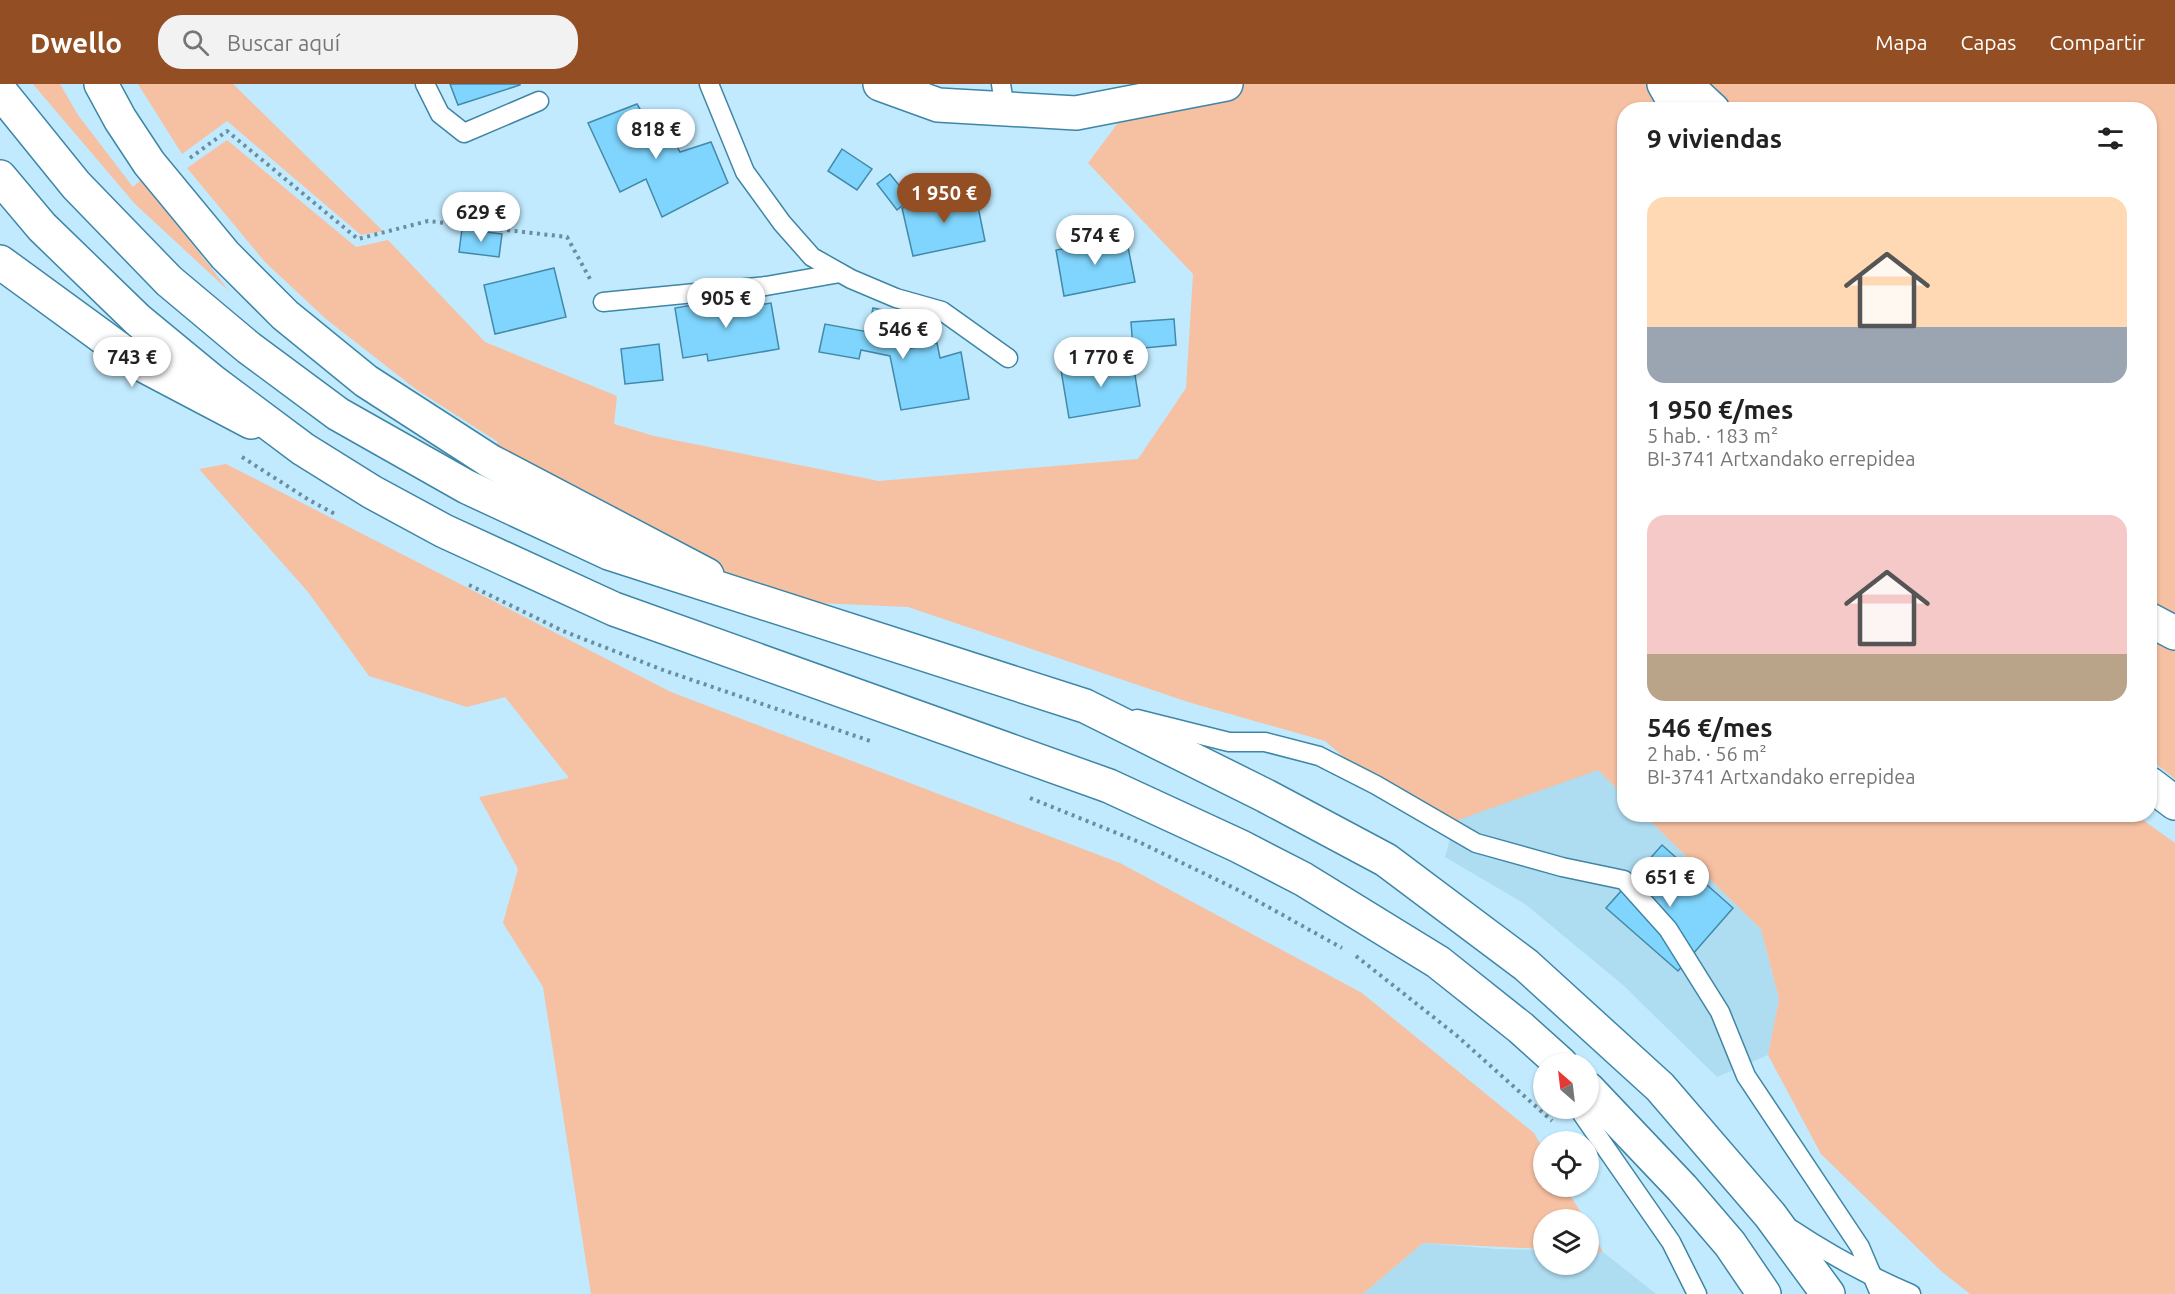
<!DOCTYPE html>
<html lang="es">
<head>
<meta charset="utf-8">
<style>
  :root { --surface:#fff; --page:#f2f2f2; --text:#222; --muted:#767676; --accent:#934e24 }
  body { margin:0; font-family:Ubuntu,sans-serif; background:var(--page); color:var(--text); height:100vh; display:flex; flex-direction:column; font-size:22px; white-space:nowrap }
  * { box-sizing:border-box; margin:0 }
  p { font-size:20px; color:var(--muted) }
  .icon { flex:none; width:33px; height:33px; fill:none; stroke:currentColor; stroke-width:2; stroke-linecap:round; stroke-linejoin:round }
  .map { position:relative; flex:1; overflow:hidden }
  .side { position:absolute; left:1617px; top:18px; width:540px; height:720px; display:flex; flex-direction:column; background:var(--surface); border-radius:24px; box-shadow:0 2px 4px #0004 }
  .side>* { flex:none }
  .needle { width:39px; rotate:332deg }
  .controls { position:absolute; left:1533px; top:969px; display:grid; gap:12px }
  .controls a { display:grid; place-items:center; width:66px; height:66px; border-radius:50%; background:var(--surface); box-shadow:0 2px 4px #0004; font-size:30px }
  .price { position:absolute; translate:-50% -51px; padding:0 14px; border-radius:21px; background:#fff; color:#222; font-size:20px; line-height:39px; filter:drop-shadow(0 2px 3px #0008) }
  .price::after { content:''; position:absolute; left:50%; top:36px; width:18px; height:14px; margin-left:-9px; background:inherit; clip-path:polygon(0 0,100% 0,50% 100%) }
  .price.active { background:var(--accent); color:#fff }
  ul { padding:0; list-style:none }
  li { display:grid; align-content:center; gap:12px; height:318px; padding:0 30px }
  li span { display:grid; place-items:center; height:186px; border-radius:18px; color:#555 }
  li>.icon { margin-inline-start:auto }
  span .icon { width:108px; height:108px; fill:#fffc; stroke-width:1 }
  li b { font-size:26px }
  h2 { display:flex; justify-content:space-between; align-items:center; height:72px; padding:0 30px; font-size:26px }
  header { display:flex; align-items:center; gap:36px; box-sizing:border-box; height:84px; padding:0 30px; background:var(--accent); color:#fff }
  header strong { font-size:28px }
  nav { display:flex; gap:33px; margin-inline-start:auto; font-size:21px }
  .search { width:420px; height:54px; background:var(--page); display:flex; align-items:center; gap:15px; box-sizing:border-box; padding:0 21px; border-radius:24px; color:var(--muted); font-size:22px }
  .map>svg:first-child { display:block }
  .built { fill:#aedcf1 }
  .green { fill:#f6c0a2 }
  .building { fill:#7fd5fd; stroke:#4389a8; stroke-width:1.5 }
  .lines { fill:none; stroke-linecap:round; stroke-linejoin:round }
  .service-casing { stroke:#3f86a5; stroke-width:21 }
  .minor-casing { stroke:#3f86a5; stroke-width:36 }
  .tertiary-casing { stroke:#3f86a5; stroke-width:36 }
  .primary-casing { stroke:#3f86a5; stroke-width:36 }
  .path { stroke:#6a8e9e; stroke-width:4; stroke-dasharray:3 4.5; stroke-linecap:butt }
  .service { stroke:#fff; stroke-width:18 }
  .minor { stroke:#fff; stroke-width:33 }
  .tertiary { stroke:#fff; stroke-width:33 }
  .primary { stroke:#fff; stroke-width:33 }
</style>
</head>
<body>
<header>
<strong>Dwello</strong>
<div class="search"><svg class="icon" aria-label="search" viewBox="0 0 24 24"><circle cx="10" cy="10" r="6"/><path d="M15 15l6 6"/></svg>Buscar aquí</div>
<nav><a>Mapa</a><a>Capas</a><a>Compartir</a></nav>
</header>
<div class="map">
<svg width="2175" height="1210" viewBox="0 0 2175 1210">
  <rect width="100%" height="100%" fill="#c1eafe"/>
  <g class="built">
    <polygon points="1598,686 1624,712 1624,730 1644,731 1761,845 1779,915 1768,971 1717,993 1623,901 1525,820 1445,773 1456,733"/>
    <polygon points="1423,1159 1496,1165 1543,1166 1544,1180 1588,1180 1589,1167 1603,1168 1656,1210 1363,1210"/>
  </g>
  <g class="green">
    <polygon points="33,0 60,0 78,31 133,103 142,95 229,207 135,120"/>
    <polygon points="138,0 233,0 383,147 361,151 227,37 182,70"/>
    <polygon points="1147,0 2175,0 2175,695 2150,675 2150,26 1624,26 1624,712 1598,686 1444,741 1376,701 1325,657 1188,618 908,523 753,516 490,377 498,358 417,306 326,235 265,178 187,84 227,56 356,163 388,156 485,258 617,312 614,340 654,352 879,397 1138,375 1186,304 1193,190 1088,79"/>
    <polygon points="226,380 671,608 1120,779 1362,909 1534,1049 1543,1065 1544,1102 1565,1103 1585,1135 1544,1136 1543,1165 1423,1159 1363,1210 591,1210 543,903 503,839 518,785 479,713 569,694 505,613 467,623 369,592 308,508 199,385"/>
    <polygon points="1644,731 2136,731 2175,759 2175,1210 1970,1210 1941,1187 1821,1070 1768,971 1779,915 1761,845"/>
    <polygon points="1589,1142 1603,1168 1589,1167"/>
  </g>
  <g class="building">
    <polygon points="450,0 520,0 520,1 458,21"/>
    <polygon points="637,20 657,53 668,45 680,68 711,58 728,99 662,133 646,95 620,108 588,39"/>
    <polygon points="842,65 872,85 857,106 828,87"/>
    <polygon points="890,90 910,115 897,126 877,100"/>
    <polygon points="975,108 985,157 913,172 902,124"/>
    <polygon points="462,145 502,150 499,173 459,168"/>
    <polygon points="1126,153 1135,198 1064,212 1056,166"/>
    <polygon points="554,184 566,233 495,250 484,201"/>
    <polygon points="739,213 740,224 771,219 779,265 708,277 707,270 683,274 675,224"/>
    <polygon points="873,224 909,231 902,266 937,259 940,274 961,268 969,315 901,326 890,272 861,266 859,275 819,268 825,240 868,248"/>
    <polygon points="1174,235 1176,261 1133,265 1131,238"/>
    <polygon points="659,260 663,296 625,300 621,265"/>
    <polygon points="1132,273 1140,322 1069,334 1061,286"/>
    <polygon points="1662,761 1733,824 1678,887 1606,824"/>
  </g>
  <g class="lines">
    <g class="service-casing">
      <g id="service">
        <polyline points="425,0 440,30 464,49 539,17"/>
        <polyline points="709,0 745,88 782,139 812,173 851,195 896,214 942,227 1008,274"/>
        <polyline points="1001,0 1005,26"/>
        <polyline points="603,218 766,202 840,189"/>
        <polyline points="1137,635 1229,658 1265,658 1319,672 1376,701 1476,759 1562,783 1624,796 1668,845 1720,928 1746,992 1860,1163 1880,1210"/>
        <polyline points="1578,1024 1671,1158 1697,1210"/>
        <path d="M1791,1145C1830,1171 1869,1192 1911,1210"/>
      </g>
    </g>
    <g class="minor-casing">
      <g id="minor">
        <polyline points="1664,0 1679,26"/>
        <polyline points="2150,700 2175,719"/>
      </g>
    </g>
    <g class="tertiary-casing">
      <g id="tertiary">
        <polyline points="101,0 120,35 149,79 225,171 285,231 366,297 490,377 707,491"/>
        <polyline points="880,0 938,21 1076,29 1226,0"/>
        <polyline points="1685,0 1713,26"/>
        <polyline points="0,178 137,278 251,338"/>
        <polyline points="2150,536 2175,549"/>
      </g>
    </g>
    <g class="primary-casing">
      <g id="primary">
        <polyline points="0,7 76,101 169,197 249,264 338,330 467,403 609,469 1085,622 1266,712 1386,776 1526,881 1660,1003 1770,1131 1828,1210"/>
        <polyline points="0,93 42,143 138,236 212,297 303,365 372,408 444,447 614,525 1109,702 1239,762 1303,795 1438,878 1521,944 1561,980"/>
        <polyline points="1588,1005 1682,1104 1730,1160 1764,1210"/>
      </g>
    </g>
    <g class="path">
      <polyline points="190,74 227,47 358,155 428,137 567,153 590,195"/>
      <polyline points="242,373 309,416 335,430"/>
      <polyline points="469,501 563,547 663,586 873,658"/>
      <polyline points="1030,714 1139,758 1236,805 1342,864"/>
      <polyline points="1356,872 1456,951 1552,1037"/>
    </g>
    <use href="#service" class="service"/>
    <use href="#minor" class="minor"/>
    <use href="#tertiary" class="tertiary"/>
    <use href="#primary" class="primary"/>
  </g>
</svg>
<div class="controls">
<a><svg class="needle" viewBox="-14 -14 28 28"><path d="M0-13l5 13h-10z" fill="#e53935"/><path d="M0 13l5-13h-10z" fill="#767676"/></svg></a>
<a><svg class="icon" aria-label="locate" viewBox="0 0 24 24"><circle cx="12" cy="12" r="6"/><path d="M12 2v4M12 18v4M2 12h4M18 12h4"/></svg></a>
<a><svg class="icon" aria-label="layers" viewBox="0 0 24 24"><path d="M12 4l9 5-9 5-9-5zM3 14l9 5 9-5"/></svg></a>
</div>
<b class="price" style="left:656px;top:76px">818 €</b>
<b class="price active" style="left:944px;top:140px">1 950 €</b>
<b class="price" style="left:481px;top:159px">629 €</b>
<b class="price" style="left:1095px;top:182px">574 €</b>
<b class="price" style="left:726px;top:245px">905 €</b>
<b class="price" style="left:903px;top:276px">546 €</b>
<b class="price" style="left:132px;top:304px">743 €</b>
<b class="price" style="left:1101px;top:304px">1 770 €</b>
<b class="price" style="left:1670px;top:824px">651 €</b>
<section class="side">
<h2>9 viviendas<svg class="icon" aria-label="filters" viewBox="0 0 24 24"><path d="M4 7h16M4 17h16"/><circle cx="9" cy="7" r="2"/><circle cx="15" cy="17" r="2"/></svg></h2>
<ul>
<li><span style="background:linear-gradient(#ffd9b3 70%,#9aa5b1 0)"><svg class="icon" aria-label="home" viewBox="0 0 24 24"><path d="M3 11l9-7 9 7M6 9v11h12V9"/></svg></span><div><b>1 950 €/mes</b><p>5 hab. · 183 m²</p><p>BI-3741 Artxandako errepidea</p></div></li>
<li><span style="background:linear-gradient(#f6c9c9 75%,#b9a48a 0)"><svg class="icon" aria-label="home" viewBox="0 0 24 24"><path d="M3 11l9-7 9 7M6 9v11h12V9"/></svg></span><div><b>546 €/mes</b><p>2 hab. · 56 m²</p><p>BI-3741 Artxandako errepidea</p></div></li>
</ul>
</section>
</div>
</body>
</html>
